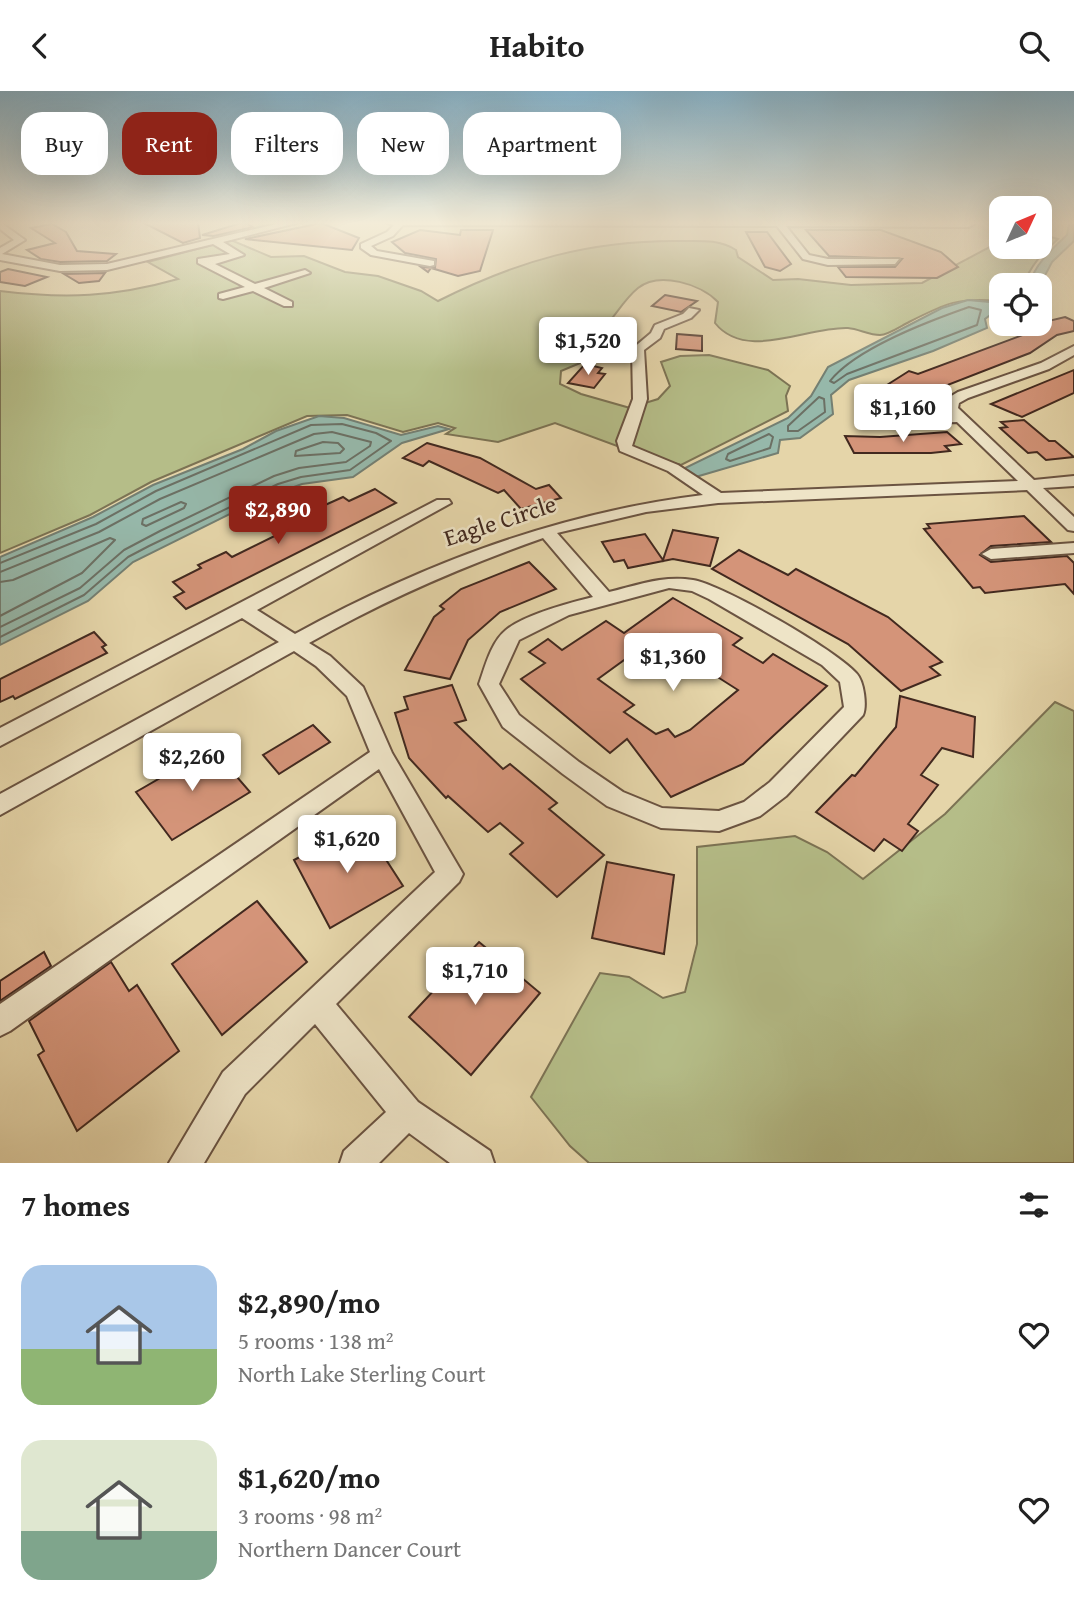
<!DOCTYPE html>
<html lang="en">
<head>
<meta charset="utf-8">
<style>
  :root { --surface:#fff; --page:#f6f6f6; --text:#222; --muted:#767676; --accent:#8f2418 }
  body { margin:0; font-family:"Gentium Book Plus",serif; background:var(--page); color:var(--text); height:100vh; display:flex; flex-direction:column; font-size:26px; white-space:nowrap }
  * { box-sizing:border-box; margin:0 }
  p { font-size:23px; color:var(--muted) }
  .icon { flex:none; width:38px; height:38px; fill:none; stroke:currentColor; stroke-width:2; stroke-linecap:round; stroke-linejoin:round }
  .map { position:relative; height:1072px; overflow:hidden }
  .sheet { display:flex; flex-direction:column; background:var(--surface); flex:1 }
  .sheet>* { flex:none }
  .hud { position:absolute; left:21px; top:21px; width:700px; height:63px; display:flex; gap:14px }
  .needle { width:46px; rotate:46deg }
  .buttons { position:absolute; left:989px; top:105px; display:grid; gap:14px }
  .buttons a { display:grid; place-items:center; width:63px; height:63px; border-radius:14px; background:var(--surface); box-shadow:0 7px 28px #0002; font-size:35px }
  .price { position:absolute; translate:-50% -60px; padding:0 16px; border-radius:7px; background:#fff; color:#222; font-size:23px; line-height:46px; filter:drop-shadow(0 2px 4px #0008) }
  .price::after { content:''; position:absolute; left:50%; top:42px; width:21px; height:16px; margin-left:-10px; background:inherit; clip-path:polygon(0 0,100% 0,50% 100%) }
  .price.on { background:var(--accent); color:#fff }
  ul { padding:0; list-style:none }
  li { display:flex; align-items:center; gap:21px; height:175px; padding:0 21px }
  li span { display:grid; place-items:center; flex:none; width:196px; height:140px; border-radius:21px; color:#555 }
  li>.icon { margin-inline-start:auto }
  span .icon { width:84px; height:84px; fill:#fffc; stroke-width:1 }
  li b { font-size:30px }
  h2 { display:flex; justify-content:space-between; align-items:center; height:84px; padding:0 21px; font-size:30px }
  .pill { padding:0 24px; border-radius:21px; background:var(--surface); box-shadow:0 7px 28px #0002; font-size:24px; line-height:63px }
  .pill.on { background:var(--accent); color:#fff }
  header { display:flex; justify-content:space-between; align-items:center; height:91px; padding:0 21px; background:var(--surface); font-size:32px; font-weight:700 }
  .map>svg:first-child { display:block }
  .green { fill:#b5bd88; stroke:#7c7354; stroke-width:2 }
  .water { fill:#96b8aa; stroke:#747f72; stroke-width:2 }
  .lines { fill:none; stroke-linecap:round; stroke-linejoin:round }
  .shore { stroke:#6c7064; stroke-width:2 }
  .building { fill:#d49479; stroke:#42291f; stroke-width:2; fill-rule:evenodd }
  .minor-casing { stroke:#6b5442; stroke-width:4 }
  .minor { fill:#eee4c7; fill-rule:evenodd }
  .labels { text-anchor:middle; stroke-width:5; stroke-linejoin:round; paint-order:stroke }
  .street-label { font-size:24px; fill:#42291f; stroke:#eee4c7 }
</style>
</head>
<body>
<header><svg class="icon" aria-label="back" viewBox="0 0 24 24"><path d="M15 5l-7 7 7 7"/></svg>Habito<svg class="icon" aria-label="search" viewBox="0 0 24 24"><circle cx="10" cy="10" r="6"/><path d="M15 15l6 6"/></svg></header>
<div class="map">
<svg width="1074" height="1072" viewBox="0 0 1074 1072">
  <rect width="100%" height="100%" fill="#e5d5a9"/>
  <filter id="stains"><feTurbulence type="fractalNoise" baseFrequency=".00286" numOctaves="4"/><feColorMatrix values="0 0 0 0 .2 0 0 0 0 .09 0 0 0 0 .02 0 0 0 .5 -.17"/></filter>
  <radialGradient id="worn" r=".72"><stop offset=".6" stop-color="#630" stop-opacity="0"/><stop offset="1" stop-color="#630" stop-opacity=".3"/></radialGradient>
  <g class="green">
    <path d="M1040,143L1058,148C1043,162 1030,174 1024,194H1001V210C959,206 946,212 909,231C901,235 888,244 880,244C869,244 859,238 848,237C808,235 746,271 715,232L718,211C701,193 659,180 638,197C628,205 620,217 613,226L624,237L621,250L607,261L561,280L560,293L581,303L630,317L617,355L555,332L498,351L446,343L455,337L438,332L403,341L347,324L307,325L151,391L90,424L0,462V200C66,208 114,206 178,188L148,171L231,149L271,166L304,165L345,181L378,185L421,200L438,210C517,170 590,149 680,150C700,150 719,148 736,159L738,166L773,189L798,188L851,194L922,192L1001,150V156H1040Z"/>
    <polygon points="709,264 768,279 790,295 786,305 788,320 681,374 654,367 632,355 645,312 658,308 670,295 661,271 680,265"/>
    <polygon points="1055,611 1074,620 1074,1072 589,1072 570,1055 531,1006 600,882 629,886 663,907 685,901 697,853 697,756 795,745 827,761 863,788 945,723"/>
  </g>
  <g class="water">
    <path d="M1074,132V150L1052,171L1040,194H1029C1035,173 1051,159 1067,144L1069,133Z"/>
    <polygon points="968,209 1001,212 1001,216 985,228 987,237 933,260 849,289 831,304 833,323 800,347 780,349 778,362 692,387 683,378 788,327 811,305 828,276 942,217"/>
    <polygon points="319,325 344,327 401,344 438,335 449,338 402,352 353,386 302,393 256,410 133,471 88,510 0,554 0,466 93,426 153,394 243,358 276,340"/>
  </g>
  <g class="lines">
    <g class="shore">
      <path d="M969,216L981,219L977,234L847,283L834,292L830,290C856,257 929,230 969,216Z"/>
      <polygon points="819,306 824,308 825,321 798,340 788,340 788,335"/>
      <polygon points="769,343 773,346 770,357 730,370 726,368 728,363"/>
      <polygon points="323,351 338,352 344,358 340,362 295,365 296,360"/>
      <polygon points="181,411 186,413 184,417 146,435 142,433 143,428"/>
      <polyline points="0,472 96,433 156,400 311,334 342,333 376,342 391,350 350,379 301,386 278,393 149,455 128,466 84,504 0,546"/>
      <polyline points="0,481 99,441 160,408 314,343 332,341 371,351 370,355 346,371 299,377 274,385 160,440 124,459 80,497 0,536"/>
      <polyline points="0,491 13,489 110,447 115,449 82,482 0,525"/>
    </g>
  </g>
  <g class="building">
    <polygon points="142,131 198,131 200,147 183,152"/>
    <polygon points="244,131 253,136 214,145 202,144"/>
    <polygon points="321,132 359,147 352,159 245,148"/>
    <polygon points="52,133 66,141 77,160 116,163 107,170 60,171 41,168 27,159 55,152 31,137"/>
    <polygon points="420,139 460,144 461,139 493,139 480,180 458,185 431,177 428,181 421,176 435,177 436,168 405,162 392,151"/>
    <polygon points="806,139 881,139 941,161 958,176 937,187 846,186 838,176 895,176 902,168 829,165"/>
    <polygon points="746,141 767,141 791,173 780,180 765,176"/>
    <polygon points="8,178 47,186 25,195 0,191 0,181"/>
    <polygon points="105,182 99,190 79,192 64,183"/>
    <polygon points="665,204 697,210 681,221 652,215"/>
    <polygon points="1065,226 1074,230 1074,240 1057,244 1030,262 940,297 934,295 912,316 868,306 909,280 918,283 1036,239 1040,240 1040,232"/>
    <polygon points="677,243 702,245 702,260 676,258"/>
    <polygon points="585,273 602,277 598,282 605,283 594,297 568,292"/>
    <polygon points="1074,279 1074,302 1022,326 991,313"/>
    <polygon points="1024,329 1049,350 1055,350 1074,366 1046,369 1037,361 1028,362 1000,337 1007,336 1001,331"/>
    <polygon points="947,341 961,353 945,355 950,360 931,362 854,362 845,345 880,346"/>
    <polygon points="427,352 480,367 536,398 549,394 561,407 521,418 504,399 498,402 429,370 423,375 403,367"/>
    <polygon points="375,398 396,412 186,518 174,506 184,501 173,491 201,477 198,474 226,461 232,466 299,433 287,424 307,414 314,419 343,406 349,410"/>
    <polygon points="1024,425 1051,451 991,455 980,464 991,471 1067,465 1074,472 1074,503 1065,493 985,502 980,496 973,497 924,438 930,437 927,433"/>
    <polygon points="673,439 718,447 710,475 673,468 628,477 624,469 614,471 602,451 645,443 663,469"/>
    <polygon points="739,459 788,484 796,478 888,526 942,571 930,576 940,584 901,600 848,553 712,478"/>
    <polygon points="529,471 556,498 500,521 468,549 450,588 405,579 434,526 444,518 440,515 461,498"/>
    <path d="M673,507L742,547L733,554L763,572L773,563L827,595L743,673L671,706L627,648L610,662L521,588L545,572L529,561L548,548L562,559L606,530L624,542ZM660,543L688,560L683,564L738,599L690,639L675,646L668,638L656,643L624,621L634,614L598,588Z"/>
    <polygon points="94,541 106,554 102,556 107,562 15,608 13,605 0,611 0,588"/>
    <polygon points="452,594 466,629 455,632 503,678 510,673 557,712 549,718 604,764 557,806 510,763 523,752 500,732 488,741 448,705 446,707 409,667 395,622 408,618 404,606"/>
    <polygon points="900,605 975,626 973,666 942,657 921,684 938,694 908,733 918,740 902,760 884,748 874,760 816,721 852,684 855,685 896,636"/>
    <polygon points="313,634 330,651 279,683 263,664"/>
    <polygon points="212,657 250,701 172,749 136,701"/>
    <polygon points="363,733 403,795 330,837 294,769"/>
    <polygon points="607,771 674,784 664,863 592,847"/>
    <polygon points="257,810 307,871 222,944 172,873"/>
    <polygon points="479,851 540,902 471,984 409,926"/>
    <polygon points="44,861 51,875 0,910 0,890"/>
    <polygon points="111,871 129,900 137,894 179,960 77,1040 38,964 44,960 29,930"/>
  </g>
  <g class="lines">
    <g class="minor-casing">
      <g id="minor">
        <polygon points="0,131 25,149 2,163 60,174 107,173 285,131 300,131 223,151 244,164 215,173 255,193 305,179 310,182 264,197 292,211 292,215 284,215 253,200 223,208 219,207 219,203 245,196 198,172 198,168 230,163 213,153 107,179 60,180 0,169 0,157 14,149 0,138"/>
        <polygon points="385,131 971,131 974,133 969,136 786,135 809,164 828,168 899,168 895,173 828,174 803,168 777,135 403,134 393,145 371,155 377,160 434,170 434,174 430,175 371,164 361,157 361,153 387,141 394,134"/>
        <path d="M689,217L699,219L691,227L664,238L660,247L644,259L647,308L632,355L678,374L721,402L1018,390L957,331L877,334L870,330L877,326L949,323L944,318L948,307L958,301L1041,272L1074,255V264L1049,278L968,307L959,312L958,317L1034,389L1074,385V395L1043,397L1074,426V440L1068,439L1027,399L718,412L646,421L557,442L609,501C638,494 664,484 693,489C723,494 838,560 857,583C864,591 867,615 863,624L786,705L760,725L719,740L661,737L607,715L563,683L503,636L479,593C485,576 491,551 506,539C524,524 569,512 593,506L543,447C461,476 385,509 309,552L330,565L363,596L392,662L463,783L459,791L336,913L418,1011L490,1060L494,1072H450L409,1042L379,1072H340L344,1060L386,1021L315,933L245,1003L204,1072H169L223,981L435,781L379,678L10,940L0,945V913L370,661L347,605L316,575L294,560L0,724V703L279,551L242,527L0,655V637L437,409H449L451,412L257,519L295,543C423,473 557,422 703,404L668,380L620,360L617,350L633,308L632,258L651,242L655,234L683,223ZM669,497L692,500L709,508L822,574L840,591L844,616L770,691L744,711L719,720L662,717L623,701L579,671L519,624L499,593L519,549L569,524Z"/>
        <polygon points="1074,452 1074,462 991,468 982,463 991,458"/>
      </g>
    </g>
    <use href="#minor" class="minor"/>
  </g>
  <linearGradient id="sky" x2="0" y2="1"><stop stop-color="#87b6cf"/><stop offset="0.47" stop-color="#f3ecd8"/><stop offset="1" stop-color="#f3ecd8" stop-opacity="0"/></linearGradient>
  <rect width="1074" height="281" fill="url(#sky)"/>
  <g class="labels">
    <g class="street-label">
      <text transform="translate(500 430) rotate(-18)" y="8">Eagle Circle</text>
    </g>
  </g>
  <rect width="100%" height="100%" filter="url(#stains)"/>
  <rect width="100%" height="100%" fill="url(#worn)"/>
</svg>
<div class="buttons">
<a><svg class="needle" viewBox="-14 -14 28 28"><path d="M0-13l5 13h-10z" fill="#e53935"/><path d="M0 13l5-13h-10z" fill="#767676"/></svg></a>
<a><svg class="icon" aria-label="locate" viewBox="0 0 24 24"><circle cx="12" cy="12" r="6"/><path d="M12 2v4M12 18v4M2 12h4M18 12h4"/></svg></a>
</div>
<b class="price" style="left:588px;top:286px">$1,520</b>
<b class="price" style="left:903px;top:353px">$1,160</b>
<b class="price on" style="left:278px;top:455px">$2,890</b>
<b class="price" style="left:673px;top:602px">$1,360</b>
<b class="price" style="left:192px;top:702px">$2,260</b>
<b class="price" style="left:347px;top:784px">$1,620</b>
<b class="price" style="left:475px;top:916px">$1,710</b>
<div class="hud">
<a class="pill">Buy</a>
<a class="pill on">Rent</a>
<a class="pill">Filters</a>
<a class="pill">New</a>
<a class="pill">Apartment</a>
</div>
</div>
<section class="sheet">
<h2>7 homes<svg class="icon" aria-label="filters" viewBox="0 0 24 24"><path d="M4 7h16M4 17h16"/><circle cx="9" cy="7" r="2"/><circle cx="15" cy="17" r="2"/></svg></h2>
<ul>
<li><span style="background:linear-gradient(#a9c7e8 60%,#8fb573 0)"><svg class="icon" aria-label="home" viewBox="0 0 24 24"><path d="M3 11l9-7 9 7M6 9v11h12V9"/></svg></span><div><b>$2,890/mo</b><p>5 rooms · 138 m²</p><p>North Lake Sterling Court</p></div><svg class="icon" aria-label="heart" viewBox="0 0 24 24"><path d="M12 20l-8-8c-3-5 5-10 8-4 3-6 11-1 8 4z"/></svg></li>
<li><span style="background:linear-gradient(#dfe7d0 65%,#7fa58c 0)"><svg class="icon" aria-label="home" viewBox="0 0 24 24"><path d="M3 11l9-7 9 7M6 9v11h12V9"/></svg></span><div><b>$1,620/mo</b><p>3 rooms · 98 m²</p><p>Northern Dancer Court</p></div><svg class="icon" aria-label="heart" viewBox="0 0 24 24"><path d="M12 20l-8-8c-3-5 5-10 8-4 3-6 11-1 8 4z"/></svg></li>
</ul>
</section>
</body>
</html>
